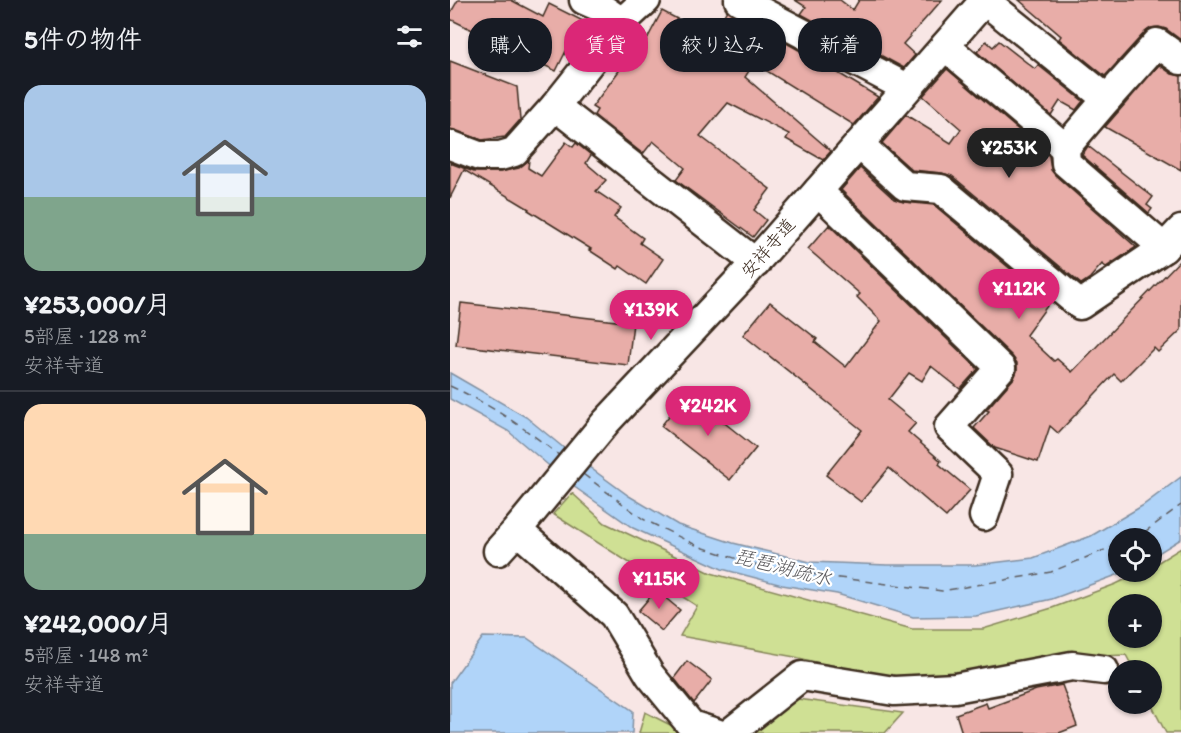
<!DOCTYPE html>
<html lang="ja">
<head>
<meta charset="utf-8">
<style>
  :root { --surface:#171b24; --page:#242831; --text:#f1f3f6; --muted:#9ea1a6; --line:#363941; --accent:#db2777 }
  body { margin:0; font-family:Itim,"Klee One",sans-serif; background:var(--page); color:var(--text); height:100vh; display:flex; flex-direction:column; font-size:22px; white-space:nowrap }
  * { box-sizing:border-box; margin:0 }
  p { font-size:20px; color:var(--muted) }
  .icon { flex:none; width:33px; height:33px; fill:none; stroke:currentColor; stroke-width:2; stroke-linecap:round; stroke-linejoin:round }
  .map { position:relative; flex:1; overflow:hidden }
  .details { display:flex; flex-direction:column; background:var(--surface); width:450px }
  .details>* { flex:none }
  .top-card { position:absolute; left:18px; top:18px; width:570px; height:54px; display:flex; gap:12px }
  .tools { position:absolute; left:658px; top:528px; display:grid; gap:12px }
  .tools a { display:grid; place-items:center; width:54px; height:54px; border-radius:50%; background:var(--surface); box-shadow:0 2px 4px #0004; font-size:30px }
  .price { position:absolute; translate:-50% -51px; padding:0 14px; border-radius:21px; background:var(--accent); color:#fff; font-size:20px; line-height:39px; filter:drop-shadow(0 2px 3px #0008) }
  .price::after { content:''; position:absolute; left:50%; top:36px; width:18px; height:14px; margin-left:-9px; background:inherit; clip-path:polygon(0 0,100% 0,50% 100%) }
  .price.selected { background:#222; color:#fff }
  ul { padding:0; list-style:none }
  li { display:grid; align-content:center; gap:12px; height:318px; padding:0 24px }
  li+li { border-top:2px solid var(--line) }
  li span { display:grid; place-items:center; height:186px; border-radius:18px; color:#555 }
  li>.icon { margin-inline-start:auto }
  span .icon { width:108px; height:108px; fill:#fffc; stroke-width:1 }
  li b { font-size:26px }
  h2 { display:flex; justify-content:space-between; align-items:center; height:72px; padding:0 24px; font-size:26px }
  .pill { padding:0 21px; border-radius:24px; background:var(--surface); box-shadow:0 2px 4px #0004; font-size:21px; line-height:54px }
  .pill.selected { background:var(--accent); color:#fff }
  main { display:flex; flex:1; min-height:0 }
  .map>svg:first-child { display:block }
  .green { fill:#cfe094; stroke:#858559; stroke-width:1.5; fill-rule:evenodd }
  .water { fill:#b0d4f9; stroke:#8190a1; stroke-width:1.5 }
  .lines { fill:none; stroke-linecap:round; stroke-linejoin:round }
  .ferry { stroke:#5e5d60; stroke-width:1.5; stroke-dasharray:8 6; stroke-linecap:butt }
  .building { fill:#e8ada8; stroke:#3b2a1e; stroke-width:1.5 }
  .minor-casing { stroke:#3b2a1e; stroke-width:33 }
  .minor { stroke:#fff; stroke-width:28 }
  .labels { text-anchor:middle; stroke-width:4.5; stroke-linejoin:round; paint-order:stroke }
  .street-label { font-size:18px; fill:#3b2a1e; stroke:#fff }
  .water-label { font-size:20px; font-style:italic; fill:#5e5d60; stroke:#fff }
</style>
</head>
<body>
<main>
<section class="details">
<h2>5件の物件<svg class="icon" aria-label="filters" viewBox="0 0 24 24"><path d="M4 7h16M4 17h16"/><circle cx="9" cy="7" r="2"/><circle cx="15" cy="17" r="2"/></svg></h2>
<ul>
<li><span style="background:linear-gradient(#a9c7e8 60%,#7fa58c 0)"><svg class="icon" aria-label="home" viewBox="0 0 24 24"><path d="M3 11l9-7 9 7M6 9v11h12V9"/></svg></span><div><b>¥253,000/月</b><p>5部屋 · 128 m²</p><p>安祥寺道</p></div></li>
<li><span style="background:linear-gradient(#ffd9b3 70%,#7fa58c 0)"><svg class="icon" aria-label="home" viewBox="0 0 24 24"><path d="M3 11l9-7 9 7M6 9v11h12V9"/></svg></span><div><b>¥242,000/月</b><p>5部屋 · 148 m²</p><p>安祥寺道</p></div></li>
</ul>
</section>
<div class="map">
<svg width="731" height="733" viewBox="0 0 731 733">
  <rect width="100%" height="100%" fill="#f8e6e5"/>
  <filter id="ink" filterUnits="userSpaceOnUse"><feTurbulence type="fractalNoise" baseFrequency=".0167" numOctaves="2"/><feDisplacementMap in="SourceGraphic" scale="12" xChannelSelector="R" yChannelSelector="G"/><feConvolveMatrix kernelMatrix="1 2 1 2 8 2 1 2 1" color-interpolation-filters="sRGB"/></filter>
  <g filter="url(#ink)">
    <g class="green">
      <path d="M122,493L155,523L261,573L462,629H533L602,608L666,584L691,572H702V566L731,548V733H716L701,704L702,670H684L676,655L621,657L500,679L443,681L345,657L230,636L247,606L103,514ZM669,604H702V638H669Z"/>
      <polygon points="347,699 453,713 435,733 299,733"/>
      <polygon points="195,712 236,733 189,733"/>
    </g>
    <g class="water">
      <polygon points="0,373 76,417 120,453 179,496 228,525 283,543 360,562 437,565 525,565 583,558 641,536 692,506 731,477 731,539 702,557 702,538 669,538 669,572 675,572 602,599 526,616 463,617 387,594 332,585 272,569 183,528 123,486 58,431 0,399"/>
      <polygon points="33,637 77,638 183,711 182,733 0,733 0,683"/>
    </g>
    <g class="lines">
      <g class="ferry">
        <path d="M0,386C40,404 76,429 110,456"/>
        <polyline points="133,474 193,519 248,546 312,567 389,578 492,591 601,572 669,544"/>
        <polyline points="681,538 692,534 731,505"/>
      </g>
    </g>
    <g class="building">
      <polygon points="8,0 61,0 93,17 99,4 145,27 127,52 118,47 106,71 0,19 0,14"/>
      <polygon points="345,0 390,0 403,10 409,0 492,0 453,44 465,55 454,68 417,48 377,20 373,26 351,14 356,7"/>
      <polygon points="569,0 731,0 731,40 716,29 709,27 701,28 695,32 655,76 609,39 611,36"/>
      <polygon points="277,10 365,59 428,97 404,125 304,63 295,77 381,151 373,160 336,139 339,134 278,103 250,136 320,189 304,210 316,220 303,237 226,180 235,168 203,141 193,154 144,115 147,110 142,107 171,68 178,54 187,58 212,11 262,37"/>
      <polygon points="536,41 543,47 549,41 585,69 588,65 633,101 626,110 610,101 601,115 527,52"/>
      <polygon points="0,61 67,87 70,120 55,137 32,140 0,129"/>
      <polygon points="709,65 722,74 731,76 731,170 655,127"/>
      <polygon points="497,69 599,156 601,170 605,175 686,247 656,267 652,264 640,278 631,284 502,176 492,173 462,170 432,143 456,115 501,143 511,129 473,96"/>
      <polygon points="116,142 123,147 126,143 141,155 136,163 156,180 146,191 171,208 164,217 193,238 190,243 213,259 196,284 170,266 168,269 139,250 141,249 78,210 79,209 14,170 0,198 0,163 24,172 50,172 69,168 79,160 78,168 91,176"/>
      <polygon points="638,146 703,197 697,205 702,209 699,213 632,155"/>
      <polygon points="410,168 444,199 454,202 484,205 600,302 576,335 604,361 607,359 622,372 731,259 731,330 708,352 704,348 671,381 664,374 608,433 600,426 588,462 545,448 524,428 539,411 536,410 564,378 567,371 567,363 562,356 391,190"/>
      <polygon points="379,225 528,369 510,389 481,366 472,381 459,373 438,400 466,423 458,432 491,461 489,464 520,490 496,517 439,468 411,502 376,475 412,430 293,335 320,302 367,339 365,342 396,367 431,321 407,297 410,294 358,249"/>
      <polygon points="11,303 183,323 178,365 6,345"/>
      <polygon points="237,393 306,448 280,480 211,426"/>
      <polygon points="206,590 230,610 212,631 188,611"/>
      <polygon points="237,661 262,680 244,703 224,678"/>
      <polygon points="612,685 627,726 609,733 512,733 506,714 536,703 538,708 586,690"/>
    </g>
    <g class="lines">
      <g class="minor-casing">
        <g id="minor">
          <polyline points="134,0 150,7 172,22"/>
          <polyline points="289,0 457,88"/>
          <polyline points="534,0 657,99 707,43 731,60"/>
          <polyline points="495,46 615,148"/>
          <polyline points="657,99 615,148 616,163 714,248"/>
          <polyline points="105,106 306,263"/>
          <polyline points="409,144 455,186 491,189 630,305 714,248 731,230"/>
          <polyline points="0,145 29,156 50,156 64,152 105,106 172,22 196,0"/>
          <polyline points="368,191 551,368 499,427 548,474 534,516"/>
          <polyline points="48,551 67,530"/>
          <polyline points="266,733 241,725 200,675 164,615 67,530 156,422 296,273 535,0"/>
          <polyline points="280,733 352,676 444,691 505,688 622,666 654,670"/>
        </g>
      </g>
      <use href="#minor" class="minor"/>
    </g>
  </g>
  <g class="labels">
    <g class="street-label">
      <text transform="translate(318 248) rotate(-49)" y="6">安祥寺道</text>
    </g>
    <g class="water-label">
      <text transform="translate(333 567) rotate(14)" y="7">琵琶湖疏水</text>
    </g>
  </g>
</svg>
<div class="tools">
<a><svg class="icon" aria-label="locate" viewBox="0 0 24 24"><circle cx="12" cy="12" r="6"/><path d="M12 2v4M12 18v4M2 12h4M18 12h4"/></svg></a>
<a>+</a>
<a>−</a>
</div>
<b class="price selected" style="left:559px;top:179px">¥253K</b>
<b class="price" style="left:569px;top:320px">¥112K</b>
<b class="price" style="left:201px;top:341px">¥139K</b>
<b class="price" style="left:258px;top:437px">¥242K</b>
<b class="price" style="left:209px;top:610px">¥115K</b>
<div class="top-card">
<a class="pill">購入</a>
<a class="pill selected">賃貸</a>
<a class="pill">絞り込み</a>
<a class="pill">新着</a>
</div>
</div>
</main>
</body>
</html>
